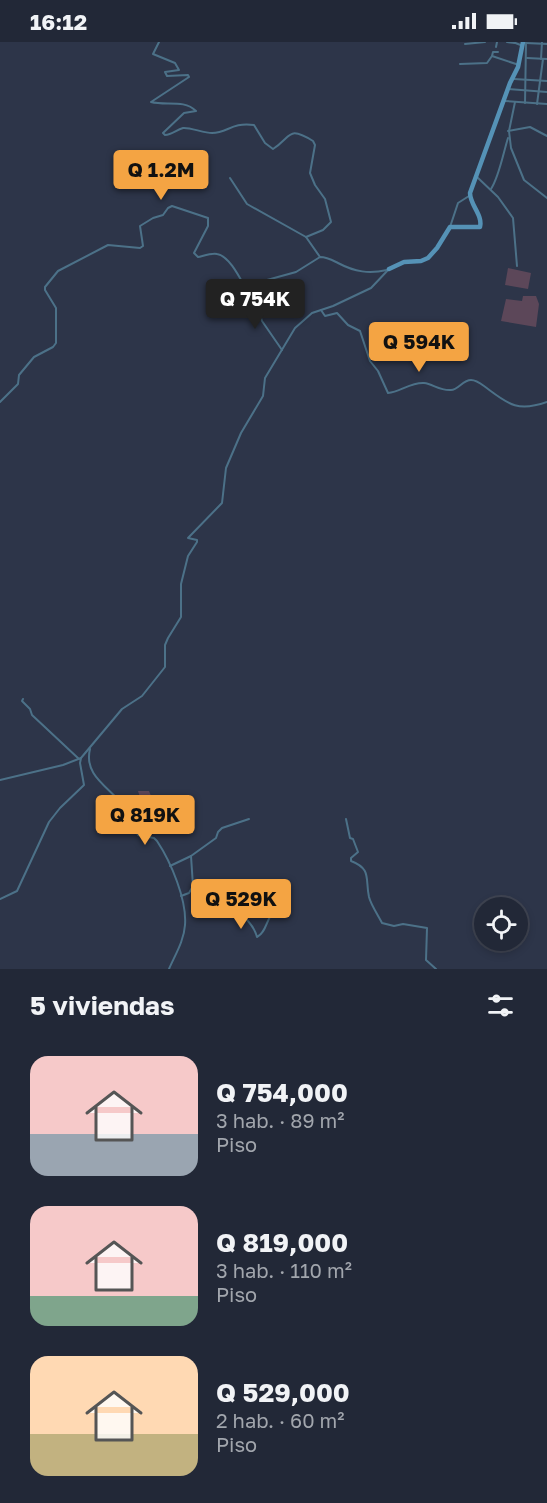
<!DOCTYPE html>
<html lang="es">
<head>
<meta charset="utf-8">
<style>
  :root { --surface:#222837; --page:#2e3442; --text:#f1f3f6; --muted:#a2a6ad; --line:#3f4452; --accent:#f4a443 }
  body { margin:0; font-family:"Golos Text",sans-serif; background:var(--page); color:var(--text); height:100vh; display:flex; flex-direction:column; font-size:22px; white-space:nowrap }
  * { box-sizing:border-box; margin:0 }
  p { font-size:20px; color:var(--muted) }
  .icon { flex:none; width:33px; height:33px; fill:none; stroke:currentColor; stroke-width:2; stroke-linecap:round; stroke-linejoin:round }
  .map { position:relative; height:927px; overflow:hidden }
  .drawer { display:flex; flex-direction:column; background:var(--surface); flex:1 }
  .drawer>* { flex:none }
  .fabs { position:absolute; left:474px; top:855px; display:grid; gap:12px }
  .fabs a { display:grid; place-items:center; width:54px; height:54px; border-radius:50%; background:var(--surface); box-shadow:0 3px 9px #0003,0 0 0 2px var(--line); font-size:30px }
  .price { position:absolute; translate:-50% -51px; padding:0 14px; border-radius:6px; background:var(--accent); color:#111; font-size:20px; line-height:39px; filter:drop-shadow(0 2px 3px #0008) }
  .price::after { content:''; position:absolute; left:50%; top:36px; width:18px; height:14px; margin-left:-9px; background:inherit; clip-path:polygon(0 0,100% 0,50% 100%) }
  .price.current { background:#222; color:#fff }
  ul { padding:0; list-style:none }
  li { display:flex; align-items:center; gap:18px; height:150px; padding:0 30px }
  li span { display:grid; place-items:center; flex:none; width:168px; height:120px; border-radius:18px; color:#555 }
  li>.icon { margin-inline-start:auto }
  span .icon { width:72px; height:72px; fill:#fffc; stroke-width:1 }
  li b { font-size:26px }
  h2 { display:flex; justify-content:space-between; align-items:center; height:72px; padding:0 30px; font-size:26px }
  .status { display:flex; justify-content:space-between; align-items:center; height:42px; padding:0 30px; background:var(--surface); direction:ltr }
  .status svg { height:16px; fill:currentColor }
  .map>svg:first-child { display:block }
  .green { fill:#5c4759 }
  .lines { fill:none; stroke-linecap:round; stroke-linejoin:round }
  .street { stroke:#4c7188; stroke-width:2 }
  .secondary { stroke:#5592b6; stroke-width:4.5 }
</style>
</head>
<body>
<div class="status"><b>16:12</b><svg viewBox="0 0 49 12"><path d="M0 12V9h3v3zM5 12V6h3v6zM10 12V3h3v9zM15 12V0h3v12zM26 1h20v11H26zM47 4h2v5h-2z"/></svg></div>
<div class="map">
<svg width="547" height="927" viewBox="0 0 547 927">
  <rect width="100%" height="100%" fill="#2d3549"/>
  <g class="green">
    <polygon points="508,226 531,231 528,247 505,243"/>
    <polygon points="523,254 536,254 539,262 536,285 501,279 506,257 522,259"/>
    <polygon points="138,749 149,749 156,766 152,774 146,774"/>
  </g>
  <g class="lines">
    <g class="street">
      <path d="M159,0L153,12L175,21L179,28L165,30L167,34L188,33L189,35L151,60C166,64 184,57 196,69L184,71L163,91L165,93C172,93 176,88 183,86C189,85 204,91 212,91C228,91 231,80 254,83L265,101L273,107C292,95 287,83 313,99L315,103L310,131L315,143L325,157L331,180L323,188L306,195"/>
      <polyline points="507,0 515,1"/>
      <polyline points="513,0 523,4"/>
      <polyline points="526,1 547,2"/>
      <polyline points="465,2 485,0"/>
      <polyline points="496,5 497,0"/>
      <polyline points="492,14 493,10 498,10"/>
      <polyline points="527,16 547,17"/>
      <polyline points="541,17 542,0"/>
      <polyline points="460,22 487,21 492,14 519,23"/>
      <polyline points="514,37 547,39"/>
      <polyline points="508,47 547,50"/>
      <polyline points="505,59 547,62"/>
      <polyline points="515,60 509,89 511,106 524,138 547,156"/>
      <polyline points="525,61 526,1"/>
      <polyline points="537,62 543,17"/>
      <polyline points="508,89 530,85 547,94"/>
      <polyline points="477,135 498,155 513,176 517,224"/>
      <polyline points="230,136 247,162 306,195 320,215"/>
      <path d="M491,147C499,135 503,112 508,96"/>
      <polyline points="450,185 458,161 469,154"/>
      <polyline points="254,253 262,279 282,308"/>
      <path d="M321,268L325,274L337,271L348,283L360,289L370,319L378,329L388,351C400,350 411,340 424,341C433,342 440,349 451,348C458,348 463,338 471,338C476,338 480,341 484,344C507,361 516,371 547,360"/>
      <path d="M0,360L18,342L19,333L34,315L53,305L56,301V266L45,248V245L58,229L108,203L140,206L143,204L140,184L153,176L163,173L168,166L172,164L208,176V184L194,211L198,215C203,214 211,211 217,212C231,214 243,243 250,254L254,253L267,238L296,230L320,215C327,215 332,218 338,221C355,230 369,232 387,228"/>
      <polyline points="23,657 22,659 30,667 32,673 79,717"/>
      <path d="M90,707C83,735 112,746 125,766C131,774 133,784 138,793L154,796L157,799C171,820 187,858 185,883C184,899 175,913 169,927"/>
      <polyline points="0,738 63,723 81,716"/>
      <path d="M346,777L350,796L353,797L358,810L351,816V819C372,827 365,837 369,855C371,863 378,873 382,881L394,884L403,882L427,886L426,918L436,927"/>
      <polyline points="170,824 191,814 216,796 218,790 222,786 249,777"/>
      <path d="M193,842C201,841 210,840 217,844C223,848 222,855 226,859C237,870 253,879 257,895C267,890 266,876 275,868"/>
      <polyline points="181,854 189,851 193,844 191,814"/>
      <polyline points="0,857 17,849 49,780 60,766 84,743 80,721 81,716 122,667 142,654 165,625 165,603 168,596 181,575 181,542 188,514 197,500 197,498 188,496 222,461 226,426 241,391 263,354 265,336 295,286 312,271 333,264 371,246 389,227"/>
    </g>
    <path class="secondary" d="M389,227L404,220L421,219L428,216L437,206L450,185H480C483,173 470,163 470,151L510,41L518,25L523,0"/>
  </g>
</svg>
<div class="fabs">
<a><svg class="icon" aria-label="locate" viewBox="0 0 24 24"><circle cx="12" cy="12" r="6"/><path d="M12 2v4M12 18v4M2 12h4M18 12h4"/></svg></a>
</div>
<b class="price" style="left:161px;top:159px">Q 1.2M</b>
<b class="price current" style="left:255px;top:288px">Q 754K</b>
<b class="price" style="left:419px;top:331px">Q 594K</b>
<b class="price" style="left:145px;top:804px">Q 819K</b>
<b class="price" style="left:241px;top:888px">Q 529K</b>
</div>
<section class="drawer">
<h2>5 viviendas<svg class="icon" aria-label="filters" viewBox="0 0 24 24"><path d="M4 7h16M4 17h16"/><circle cx="9" cy="7" r="2"/><circle cx="15" cy="17" r="2"/></svg></h2>
<ul>
<li><span style="background:linear-gradient(#f6c9c9 65%,#9aa5b1 0)"><svg class="icon" aria-label="home" viewBox="0 0 24 24"><path d="M3 11l9-7 9 7M6 9v11h12V9"/></svg></span><div><b>Q 754,000</b><p>3 hab. · 89 m²</p><p>Piso</p></div></li>
<li><span style="background:linear-gradient(#f6c9c9 75%,#7fa58c 0)"><svg class="icon" aria-label="home" viewBox="0 0 24 24"><path d="M3 11l9-7 9 7M6 9v11h12V9"/></svg></span><div><b>Q 819,000</b><p>3 hab. · 110 m²</p><p>Piso</p></div></li>
<li><span style="background:linear-gradient(#ffd9b3 65%,#c2b280 0)"><svg class="icon" aria-label="home" viewBox="0 0 24 24"><path d="M3 11l9-7 9 7M6 9v11h12V9"/></svg></span><div><b>Q 529,000</b><p>2 hab. · 60 m²</p><p>Piso</p></div></li>
</ul>
</section>
</body>
</html>
